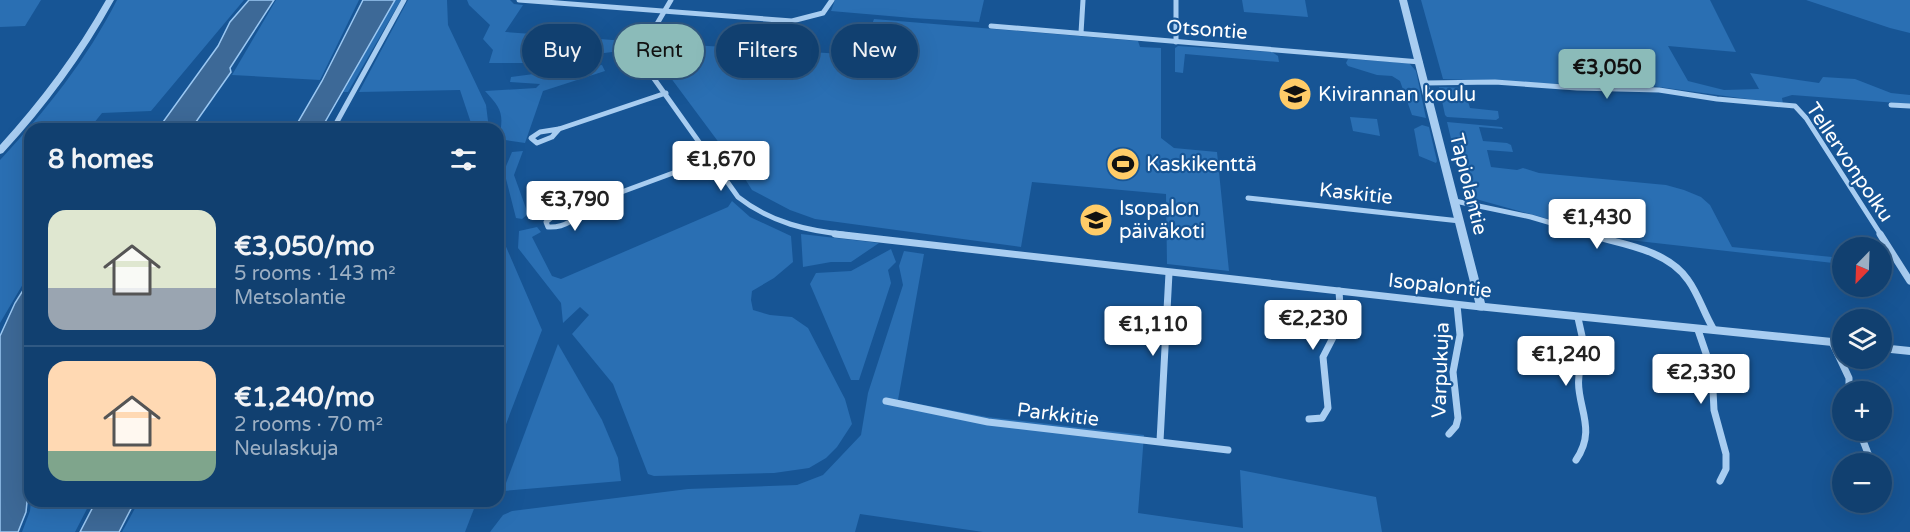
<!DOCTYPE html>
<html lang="en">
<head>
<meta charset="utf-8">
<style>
  :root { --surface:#114070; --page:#1a4775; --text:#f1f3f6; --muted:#9cafc3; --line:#305983; --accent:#8bbbb9 }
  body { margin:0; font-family:"Varela Round",sans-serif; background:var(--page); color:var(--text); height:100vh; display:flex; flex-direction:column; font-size:22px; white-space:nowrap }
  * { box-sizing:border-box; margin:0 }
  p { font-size:20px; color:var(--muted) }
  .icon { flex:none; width:33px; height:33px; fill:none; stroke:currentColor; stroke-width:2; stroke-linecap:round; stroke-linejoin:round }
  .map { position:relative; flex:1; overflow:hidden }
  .sheet { position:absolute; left:24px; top:123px; width:480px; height:384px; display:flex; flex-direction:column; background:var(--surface); border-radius:18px; box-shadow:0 6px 24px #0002,0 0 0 2px var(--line) }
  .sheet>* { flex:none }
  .hud { position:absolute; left:522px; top:24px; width:570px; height:54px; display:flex; gap:12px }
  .needle { width:39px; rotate:203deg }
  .fabs { position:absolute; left:1832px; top:237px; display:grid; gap:12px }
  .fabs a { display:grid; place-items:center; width:60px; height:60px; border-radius:50%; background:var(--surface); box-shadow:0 6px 24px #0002,0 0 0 2px var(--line); font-size:30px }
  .price { position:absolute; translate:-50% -51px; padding:0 14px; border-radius:6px; background:#fff; color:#222; font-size:20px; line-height:39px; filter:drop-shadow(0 2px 3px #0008) }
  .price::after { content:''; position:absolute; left:50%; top:36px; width:18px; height:14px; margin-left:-9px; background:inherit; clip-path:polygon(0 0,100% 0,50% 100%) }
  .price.current { background:var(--accent); color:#111 }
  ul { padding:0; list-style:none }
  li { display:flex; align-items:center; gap:18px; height:150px; padding:0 24px }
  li+li { border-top:2px solid var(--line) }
  li span { display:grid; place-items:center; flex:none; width:168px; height:120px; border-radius:18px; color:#555 }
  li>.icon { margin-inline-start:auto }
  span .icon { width:72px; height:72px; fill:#fffc; stroke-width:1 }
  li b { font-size:26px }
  h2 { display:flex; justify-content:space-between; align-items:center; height:72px; padding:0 24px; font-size:26px }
  .pill { padding:0 21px; border-radius:27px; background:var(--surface); box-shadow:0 6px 24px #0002,0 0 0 2px var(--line); font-size:21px; line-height:54px }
  .pill.current { background:var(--accent); color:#111 }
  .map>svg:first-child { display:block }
  .green { fill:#2a6fb3 }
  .water { fill:#3d6997; stroke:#9bc8f3; stroke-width:1.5 }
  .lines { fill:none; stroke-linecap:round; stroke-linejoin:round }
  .minor-far1 { stroke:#a8cdf1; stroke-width:5 }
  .minor { stroke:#a8cdf1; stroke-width:7 }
  .tertiary { fill:#a8cdf1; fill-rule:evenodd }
  .labels { text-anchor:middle; stroke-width:4.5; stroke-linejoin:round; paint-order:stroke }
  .street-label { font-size:20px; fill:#fff; stroke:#175595 }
  .poi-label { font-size:20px; fill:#fff; stroke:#175595; text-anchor:start }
</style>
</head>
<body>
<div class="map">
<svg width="1910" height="532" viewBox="0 0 1910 532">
  <rect width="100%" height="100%" fill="#175595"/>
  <g class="green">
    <polygon points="0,0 41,0 25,26 0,27"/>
    <path d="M117,0H244L151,111L102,113L89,129H30V272L0,323V160C45,112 87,59 117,0Z"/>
    <polygon points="276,0 359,0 320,80 232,75"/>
    <polygon points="395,0 401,0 348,92 343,92"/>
    <polygon points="408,0 447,0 448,25 486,105 489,129 473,129 460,90 359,92"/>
    <polygon points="467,0 510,0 514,4 523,5 505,32 640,42 636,49 525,63 489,63 493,50 483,39 490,25 469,5"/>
    <polygon points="835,0 984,0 979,22 912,18 831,11"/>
    <polygon points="1242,0 1305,0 1308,17 1244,12"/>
    <polygon points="1421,0 1710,0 1736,52 1668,46 1688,81 1724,90 1759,89 1750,73 1819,83 1823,77 1855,79 1891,93 1910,95 1910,104 1792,95 1782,98 1783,104 1630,83 1587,85 1443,79"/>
    <polygon points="1806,0 1910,0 1910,33 1890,28"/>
    <polygon points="874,19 1138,41 1140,47 1161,48 1161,138 1174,148 1217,152 1229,271 1167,264 1166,194 1032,182 1021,247 815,219 790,210 752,190 740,171 656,58 654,51 657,43 861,55"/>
    <polygon points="1178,46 1272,52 1278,56 1279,62 1185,54 1183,73 1175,72 1175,48"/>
    <polygon points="1348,59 1409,63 1416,71 1426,118 1412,115 1400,81 1392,76 1377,75 1348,66 1346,63"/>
    <path d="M602,65L605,71L543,91L525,143L499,139C504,114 502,109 485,91L536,88L540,84L510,82L511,77Z"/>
    <polygon points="1439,87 1464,88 1470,108 1498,111 1499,118 1496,120 1447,117 1445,115"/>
    <polygon points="1350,117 1377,119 1380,136 1353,131"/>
    <polygon points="1447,122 1502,127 1503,129 1479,127 1483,141 1507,143 1511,145 1513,152 1487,150 1491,167 1517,170 1523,168 1539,173 1666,185 1684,190 1701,197 1710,205 1732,247 1842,258 1842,264 1620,239 1465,196 1458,168 1464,166 1463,162 1456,160"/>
    <polygon points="1422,125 1429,127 1437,161 1436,163 1419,156 1414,129"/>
    <polygon points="523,151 514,175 528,214 522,219 516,218 504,171 512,152"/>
    <polygon points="732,201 750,217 791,236 793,262 774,278 752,291 751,300 753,310 770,315 792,317 808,328 845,399 852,424 837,447 826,458 809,468 774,473 654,476 648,474 613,384 572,334 589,315 580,307 563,323 561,303 518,248 519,231 537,227 541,232 532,237 552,276 561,279 728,207"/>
    <polygon points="498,216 504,242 542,330 498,445 498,328 505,327 498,305"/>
    <polygon points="801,234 879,243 851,262 831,262 803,267"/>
    <polygon points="891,249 896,262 888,270 891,283 859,380 851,380 810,284 816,273 851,271"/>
    <polygon points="904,251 924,254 898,400 987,417 1144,435 1138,513 1243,528 1240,470 1376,497 1382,532 983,532 860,514 855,532 490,532 503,515 512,511 688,489 797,485 823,475 861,435 868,393 903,285 899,266"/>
    <polygon points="558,344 602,420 618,458 621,481 503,491"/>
    <polygon points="31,501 91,501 75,532 22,532 30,511"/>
    <polygon points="139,501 477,501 465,532 122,532"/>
  </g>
  <g class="water">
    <polygon points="249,0 274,0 230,68 231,72 191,129 158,129 218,46 230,22"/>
    <polygon points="363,0 395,0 321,129 294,129 322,81"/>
    <polygon points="30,279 30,472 26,512 18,532 0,532 0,336 15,303"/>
    <polygon points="96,501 135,501 119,532 80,532"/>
  </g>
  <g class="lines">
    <g class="minor-far1">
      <polyline points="519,0 792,21 823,13 832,0"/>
      <path d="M671,0L641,51L645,66L738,197C771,223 808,231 849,235"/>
      <polyline points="1176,0 1176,42"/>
      <polyline points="991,26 1420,62"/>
      <polyline points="1081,33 1083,0"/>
      <polyline points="1425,83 1495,82 1577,88 1659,90 1717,99 1795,106 1806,118 1881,235"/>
      <polyline points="1891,105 1910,106"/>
      <polyline points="333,129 404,0"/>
      <polygon points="559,129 552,137 537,143 531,138 540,132"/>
      <polyline points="559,129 666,93"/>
      <polyline points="1248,198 1460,221"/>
      <polyline points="1455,201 1531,217 1592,235"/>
      <path d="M584,206C576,220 565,228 548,227L546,222L551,218L711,159"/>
    </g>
    <g class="minor">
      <polyline points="835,234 1481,307"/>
      <path d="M1587,234C1620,244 1667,249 1688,280C1699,295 1704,314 1714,330"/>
      <polyline points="1880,234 1910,281"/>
      <polyline points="1698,330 1712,371 1714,410 1726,454 1726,469 1720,481"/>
      <polyline points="1832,342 1849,378 1849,392"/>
      <polyline points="886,401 988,422 1228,450"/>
      <polyline points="1309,419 1322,418 1328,408 1323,357 1341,322 1339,291"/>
      <polyline points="1859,430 1872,464"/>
      <polyline points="1449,434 1456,426 1458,418 1453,372 1460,335 1457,305"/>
      <polyline points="1160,441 1169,273"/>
      <path d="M1576,460C1603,421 1563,397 1586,354L1578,318"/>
    </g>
    <g class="tertiary">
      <path d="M106,0H114C83,56 46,106 3,153L0,154V145C41,100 76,53 106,0Z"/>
      <polygon points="1399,0 1407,0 1485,303 1842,339 1842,347 1477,310"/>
      <polygon points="1881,344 1910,347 1910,355 1881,352"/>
    </g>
  </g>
  <defs>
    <g id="school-disc" transform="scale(1.725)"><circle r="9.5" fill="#ffcc68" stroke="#175595"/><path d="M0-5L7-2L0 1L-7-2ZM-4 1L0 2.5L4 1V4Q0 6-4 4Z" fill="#111"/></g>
    <g id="stadium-disc" transform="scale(1.725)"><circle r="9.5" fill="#ffcc68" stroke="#175595"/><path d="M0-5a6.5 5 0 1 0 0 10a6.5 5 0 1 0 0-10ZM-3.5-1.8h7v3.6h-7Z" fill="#111"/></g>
  </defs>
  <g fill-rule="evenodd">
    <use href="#school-disc" x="1295" y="94"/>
    <use href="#stadium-disc" x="1123" y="164"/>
    <use href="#school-disc" x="1096" y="220"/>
  </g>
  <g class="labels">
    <g class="street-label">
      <text transform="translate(1207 29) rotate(4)" y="7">Otsontie</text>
      <text transform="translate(1850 162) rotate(56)" y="7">Tellervonpolku</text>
      <text transform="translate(1469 184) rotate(76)" y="7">Tapiolantie</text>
      <text transform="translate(1356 193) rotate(6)" y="7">Kaskitie</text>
      <text transform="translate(1440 285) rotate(6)" y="7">Isopalontie</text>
      <text transform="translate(1440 370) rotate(-88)" y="7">Varpukuja</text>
      <text transform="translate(1058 414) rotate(7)" y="7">Parkkitie</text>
    </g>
    <g class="poi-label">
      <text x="1318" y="101">Kivirannan koulu</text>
      <text x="1146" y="171">Kaskikenttä</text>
      <text x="1119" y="215">Isopalon<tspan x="1119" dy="23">päiväkoti</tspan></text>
    </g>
  </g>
</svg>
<div class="fabs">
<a><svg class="needle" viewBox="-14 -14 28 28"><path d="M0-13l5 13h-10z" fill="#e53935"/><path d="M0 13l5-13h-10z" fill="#9cafc3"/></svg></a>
<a><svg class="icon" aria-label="layers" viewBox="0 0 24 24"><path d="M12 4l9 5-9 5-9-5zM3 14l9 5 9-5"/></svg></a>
<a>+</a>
<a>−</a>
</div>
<b class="price current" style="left:1607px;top:100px">€3,050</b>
<b class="price" style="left:721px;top:192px">€1,670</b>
<b class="price" style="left:575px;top:232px">€3,790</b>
<b class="price" style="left:1597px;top:250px">€1,430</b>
<b class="price" style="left:1313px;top:351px">€2,230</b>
<b class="price" style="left:1153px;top:357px">€1,110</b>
<b class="price" style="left:1566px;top:387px">€1,240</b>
<b class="price" style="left:1701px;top:405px">€2,330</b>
<div class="hud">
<a class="pill">Buy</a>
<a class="pill current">Rent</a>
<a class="pill">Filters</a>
<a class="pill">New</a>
</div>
<section class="sheet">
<h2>8 homes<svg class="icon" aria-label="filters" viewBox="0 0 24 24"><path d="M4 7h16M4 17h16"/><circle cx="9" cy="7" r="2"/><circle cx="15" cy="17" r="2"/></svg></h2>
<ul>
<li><span style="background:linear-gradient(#dfe7d0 65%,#9aa5b1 0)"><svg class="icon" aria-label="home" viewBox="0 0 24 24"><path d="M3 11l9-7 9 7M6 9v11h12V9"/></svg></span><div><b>€3,050/mo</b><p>5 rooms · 143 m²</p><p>Metsolantie</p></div></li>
<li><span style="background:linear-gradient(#ffd9b3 75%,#7fa58c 0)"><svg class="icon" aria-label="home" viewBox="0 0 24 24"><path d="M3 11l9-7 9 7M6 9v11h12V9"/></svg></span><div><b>€1,240/mo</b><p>2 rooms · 70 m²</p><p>Neulaskuja</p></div></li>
</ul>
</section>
</div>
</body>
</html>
